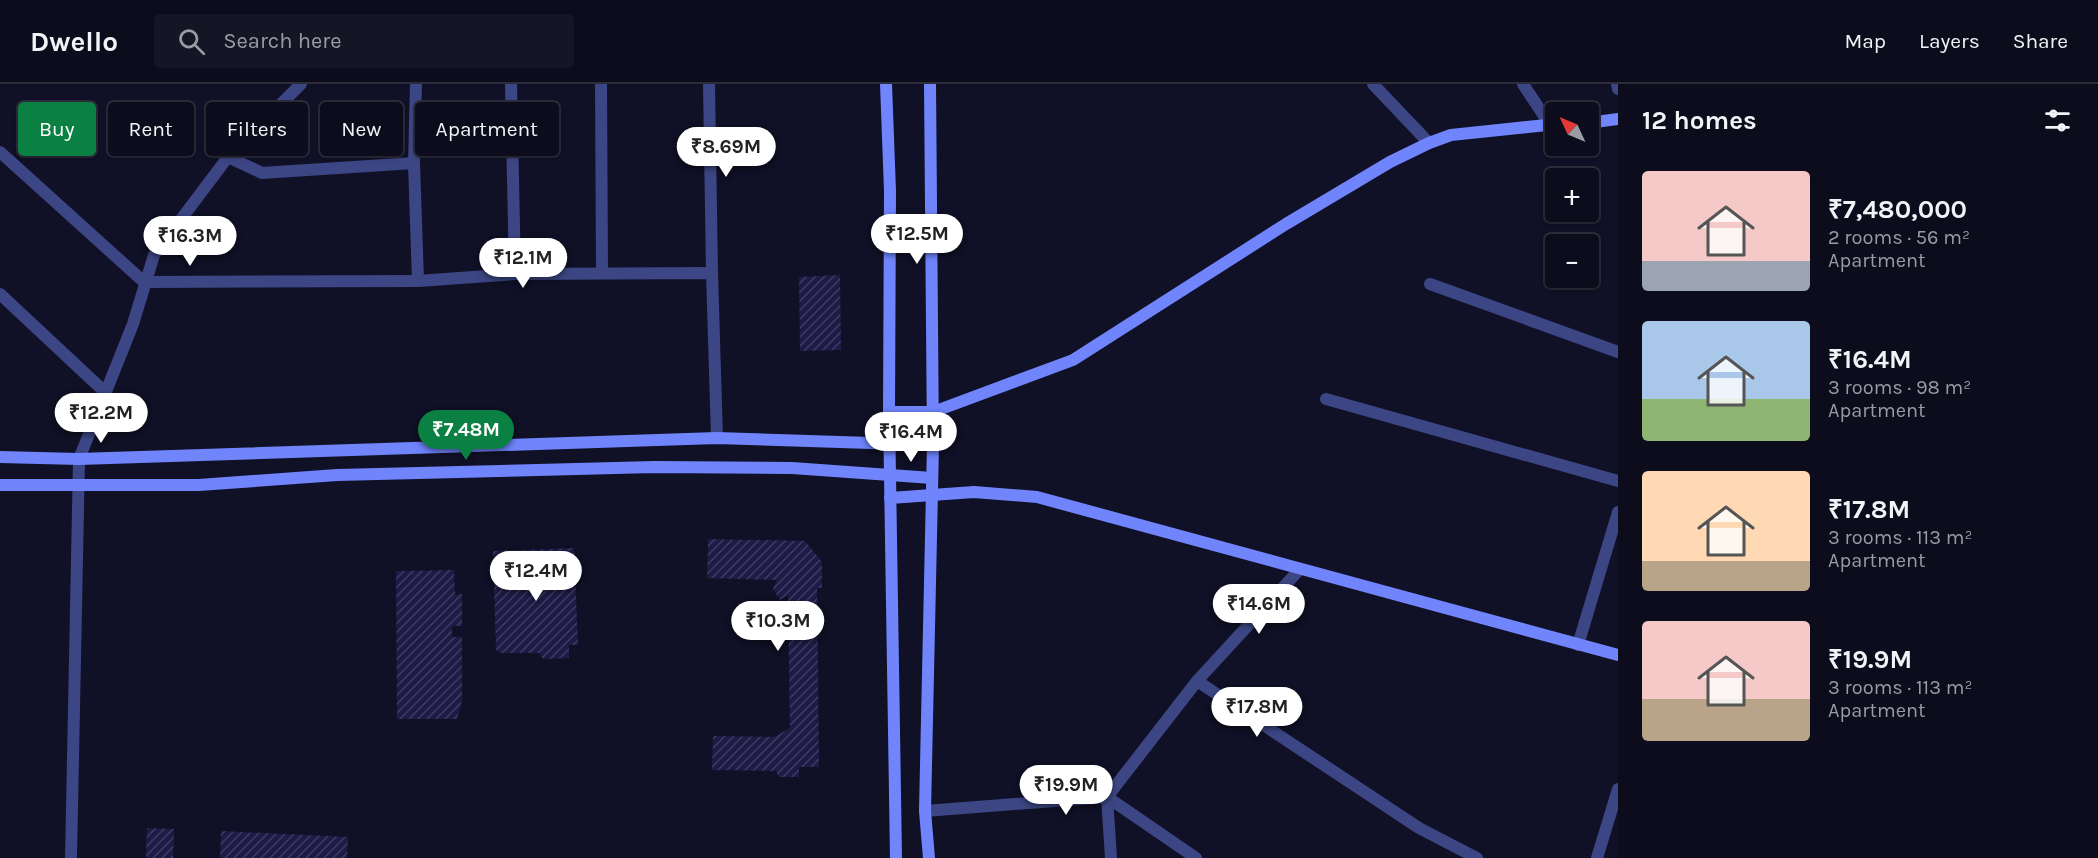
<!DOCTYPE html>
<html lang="en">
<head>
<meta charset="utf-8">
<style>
  :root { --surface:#0c0c1c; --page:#151525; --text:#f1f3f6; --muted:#9a9ba3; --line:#2c2c3b; --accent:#0b8043 }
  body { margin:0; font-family:Karla,sans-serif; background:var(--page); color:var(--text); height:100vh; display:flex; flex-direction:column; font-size:22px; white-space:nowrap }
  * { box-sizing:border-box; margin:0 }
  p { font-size:20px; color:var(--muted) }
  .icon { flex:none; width:33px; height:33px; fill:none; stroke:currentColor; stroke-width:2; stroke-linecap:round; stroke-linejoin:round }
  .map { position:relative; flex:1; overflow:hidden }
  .panel { display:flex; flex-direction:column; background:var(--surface); width:480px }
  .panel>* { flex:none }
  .guide { position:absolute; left:18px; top:18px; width:570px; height:54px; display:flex; gap:12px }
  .needle { width:39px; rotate:314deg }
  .tools { position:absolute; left:1545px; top:18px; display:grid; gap:12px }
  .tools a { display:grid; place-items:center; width:54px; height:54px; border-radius:6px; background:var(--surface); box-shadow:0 2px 4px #0004,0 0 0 2px var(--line); font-size:30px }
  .price { position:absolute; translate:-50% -51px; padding:0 14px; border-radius:21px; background:#fff; color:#222; font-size:20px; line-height:39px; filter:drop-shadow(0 2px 3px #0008) }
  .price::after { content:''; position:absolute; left:50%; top:36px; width:18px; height:14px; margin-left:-9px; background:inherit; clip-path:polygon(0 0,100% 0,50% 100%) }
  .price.selected { background:var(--accent); color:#fff }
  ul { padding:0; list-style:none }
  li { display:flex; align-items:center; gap:18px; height:150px; padding:0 24px }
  li span { display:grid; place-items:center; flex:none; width:168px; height:120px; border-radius:6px; color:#555 }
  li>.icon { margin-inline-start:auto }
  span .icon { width:72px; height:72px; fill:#fffc; stroke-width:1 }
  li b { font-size:26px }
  h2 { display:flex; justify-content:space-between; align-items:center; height:72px; padding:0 24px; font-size:26px }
  .pill { padding:0 21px; border-radius:6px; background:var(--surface); box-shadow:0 2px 4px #0004,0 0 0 2px var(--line); font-size:21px; line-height:54px }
  .pill.selected { background:var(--accent); color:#fff }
  header { display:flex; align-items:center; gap:36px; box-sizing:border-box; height:84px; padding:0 30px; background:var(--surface); border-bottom:2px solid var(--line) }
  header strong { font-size:28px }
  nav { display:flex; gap:33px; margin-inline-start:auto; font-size:21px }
  .search { width:420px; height:54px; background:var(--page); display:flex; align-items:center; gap:15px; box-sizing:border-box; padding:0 21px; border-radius:6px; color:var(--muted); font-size:22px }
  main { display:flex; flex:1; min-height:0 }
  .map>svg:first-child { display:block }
  .building { fill:url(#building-hatch) }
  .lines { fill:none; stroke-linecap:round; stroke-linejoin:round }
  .street { stroke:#3c4684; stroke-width:12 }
  .secondary { stroke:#7084fc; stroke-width:12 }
</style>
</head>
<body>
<header>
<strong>Dwello</strong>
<div class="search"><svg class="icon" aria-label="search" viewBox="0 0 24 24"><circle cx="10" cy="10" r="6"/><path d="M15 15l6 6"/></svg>Search here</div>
<nav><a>Map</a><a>Layers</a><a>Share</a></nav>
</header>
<main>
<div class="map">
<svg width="1618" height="774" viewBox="0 0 1618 774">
  <defs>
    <pattern id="building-hatch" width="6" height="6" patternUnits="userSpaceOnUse" patternTransform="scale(1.5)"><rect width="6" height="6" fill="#1e1c47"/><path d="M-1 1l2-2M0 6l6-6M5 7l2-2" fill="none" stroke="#3e3c63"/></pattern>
  </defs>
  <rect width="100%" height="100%" fill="#101026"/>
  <g class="building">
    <polygon points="840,191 841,266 800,267 799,193"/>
    <polygon points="708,455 805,457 822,478 822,504 817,504 819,683 799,683 799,693 779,693 776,687 712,686 713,652 774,653 790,644 788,511 780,516 773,505 777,496 707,494"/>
    <polygon points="574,464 578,561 569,561 569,574 543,575 539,569 500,569 496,566 493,467"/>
    <polygon points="454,486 455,511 462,510 462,542 452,542 452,553 462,553 462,616 457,635 397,635 396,487"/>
    <polygon points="147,744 174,745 173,774 146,774"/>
    <polygon points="221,747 348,753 347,774 220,774"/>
  </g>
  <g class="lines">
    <g class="street">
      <polyline points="416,0 414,79 418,197 515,190 712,189 717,354"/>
      <polyline points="511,0 515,190"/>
      <polyline points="601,0 602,189"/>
      <polyline points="709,0 712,189"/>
      <polyline points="1373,0 1429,59"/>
      <polyline points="1523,0 1550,41"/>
      <polyline points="1617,0 1618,5"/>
      <polyline points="0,68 144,198 418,197"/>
      <polyline points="228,73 262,89 414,79"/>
      <polyline points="1430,200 1618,268"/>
      <polyline points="0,210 106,309"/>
      <polyline points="1326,315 1618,397"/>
      <polyline points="1578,561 1618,428"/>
      <polyline points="1197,597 1300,485"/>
      <polyline points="925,727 1107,713 1196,774"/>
      <polyline points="71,774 79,375 133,240 154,171 228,73 301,0"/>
      <polyline points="1111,774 1107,713 1197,597 1419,744 1477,774"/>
      <polyline points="1597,774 1618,705"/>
    </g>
    <g class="secondary">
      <polyline points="886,0 890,107 889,328 896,774"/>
      <polyline points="1588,39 1618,35"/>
      <polyline points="889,328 933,328 1073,276 1286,140 1390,78 1429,59 1451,51 1556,40"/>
      <polyline points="0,373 79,375 717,354 933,361"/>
      <polyline points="0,401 199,401 337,391 654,383 792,384 932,394"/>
      <polyline points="890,414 974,408 1037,413 1618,571"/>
      <polyline points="929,774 925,727 933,361 930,0"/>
    </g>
  </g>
</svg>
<div class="tools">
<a><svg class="needle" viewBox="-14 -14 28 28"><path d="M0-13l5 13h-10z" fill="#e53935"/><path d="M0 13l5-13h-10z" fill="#9a9ba3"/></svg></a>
<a>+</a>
<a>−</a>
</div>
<b class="price" style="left:726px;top:94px">₹8.69M</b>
<b class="price" style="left:917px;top:181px">₹12.5M</b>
<b class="price" style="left:190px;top:183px">₹16.3M</b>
<b class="price" style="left:523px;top:205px">₹12.1M</b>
<b class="price" style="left:101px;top:360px">₹12.2M</b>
<b class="price selected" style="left:466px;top:377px">₹7.48M</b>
<b class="price" style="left:911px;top:379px">₹16.4M</b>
<b class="price" style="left:536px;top:518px">₹12.4M</b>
<b class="price" style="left:1259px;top:551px">₹14.6M</b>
<b class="price" style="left:778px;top:568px">₹10.3M</b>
<b class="price" style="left:1257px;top:654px">₹17.8M</b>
<b class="price" style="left:1066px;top:732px">₹19.9M</b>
<div class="guide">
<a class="pill selected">Buy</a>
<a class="pill">Rent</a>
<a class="pill">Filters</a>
<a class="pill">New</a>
<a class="pill">Apartment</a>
</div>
</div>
<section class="panel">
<h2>12 homes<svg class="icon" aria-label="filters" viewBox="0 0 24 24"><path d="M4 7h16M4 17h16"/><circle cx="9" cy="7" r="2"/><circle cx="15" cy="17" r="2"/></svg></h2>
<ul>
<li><span style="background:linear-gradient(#f6c9c9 75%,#9aa5b1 0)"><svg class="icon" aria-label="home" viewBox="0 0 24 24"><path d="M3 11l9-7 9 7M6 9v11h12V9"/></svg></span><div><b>₹7,480,000</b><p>2 rooms · 56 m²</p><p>Apartment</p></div></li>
<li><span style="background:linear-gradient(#a9c7e8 65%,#8fb573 0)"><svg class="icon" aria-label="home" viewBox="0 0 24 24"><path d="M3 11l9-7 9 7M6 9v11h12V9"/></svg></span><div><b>₹16.4M</b><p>3 rooms · 98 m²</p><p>Apartment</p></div></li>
<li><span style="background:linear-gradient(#ffd9b3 75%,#b9a48a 0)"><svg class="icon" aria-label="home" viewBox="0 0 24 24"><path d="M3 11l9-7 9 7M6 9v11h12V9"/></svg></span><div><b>₹17.8M</b><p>3 rooms · 113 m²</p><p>Apartment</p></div></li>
<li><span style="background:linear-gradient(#f6c9c9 65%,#b9a48a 0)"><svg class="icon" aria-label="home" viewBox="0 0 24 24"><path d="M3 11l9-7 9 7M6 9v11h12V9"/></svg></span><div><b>₹19.9M</b><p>3 rooms · 113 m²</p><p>Apartment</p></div></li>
</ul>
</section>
</main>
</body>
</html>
